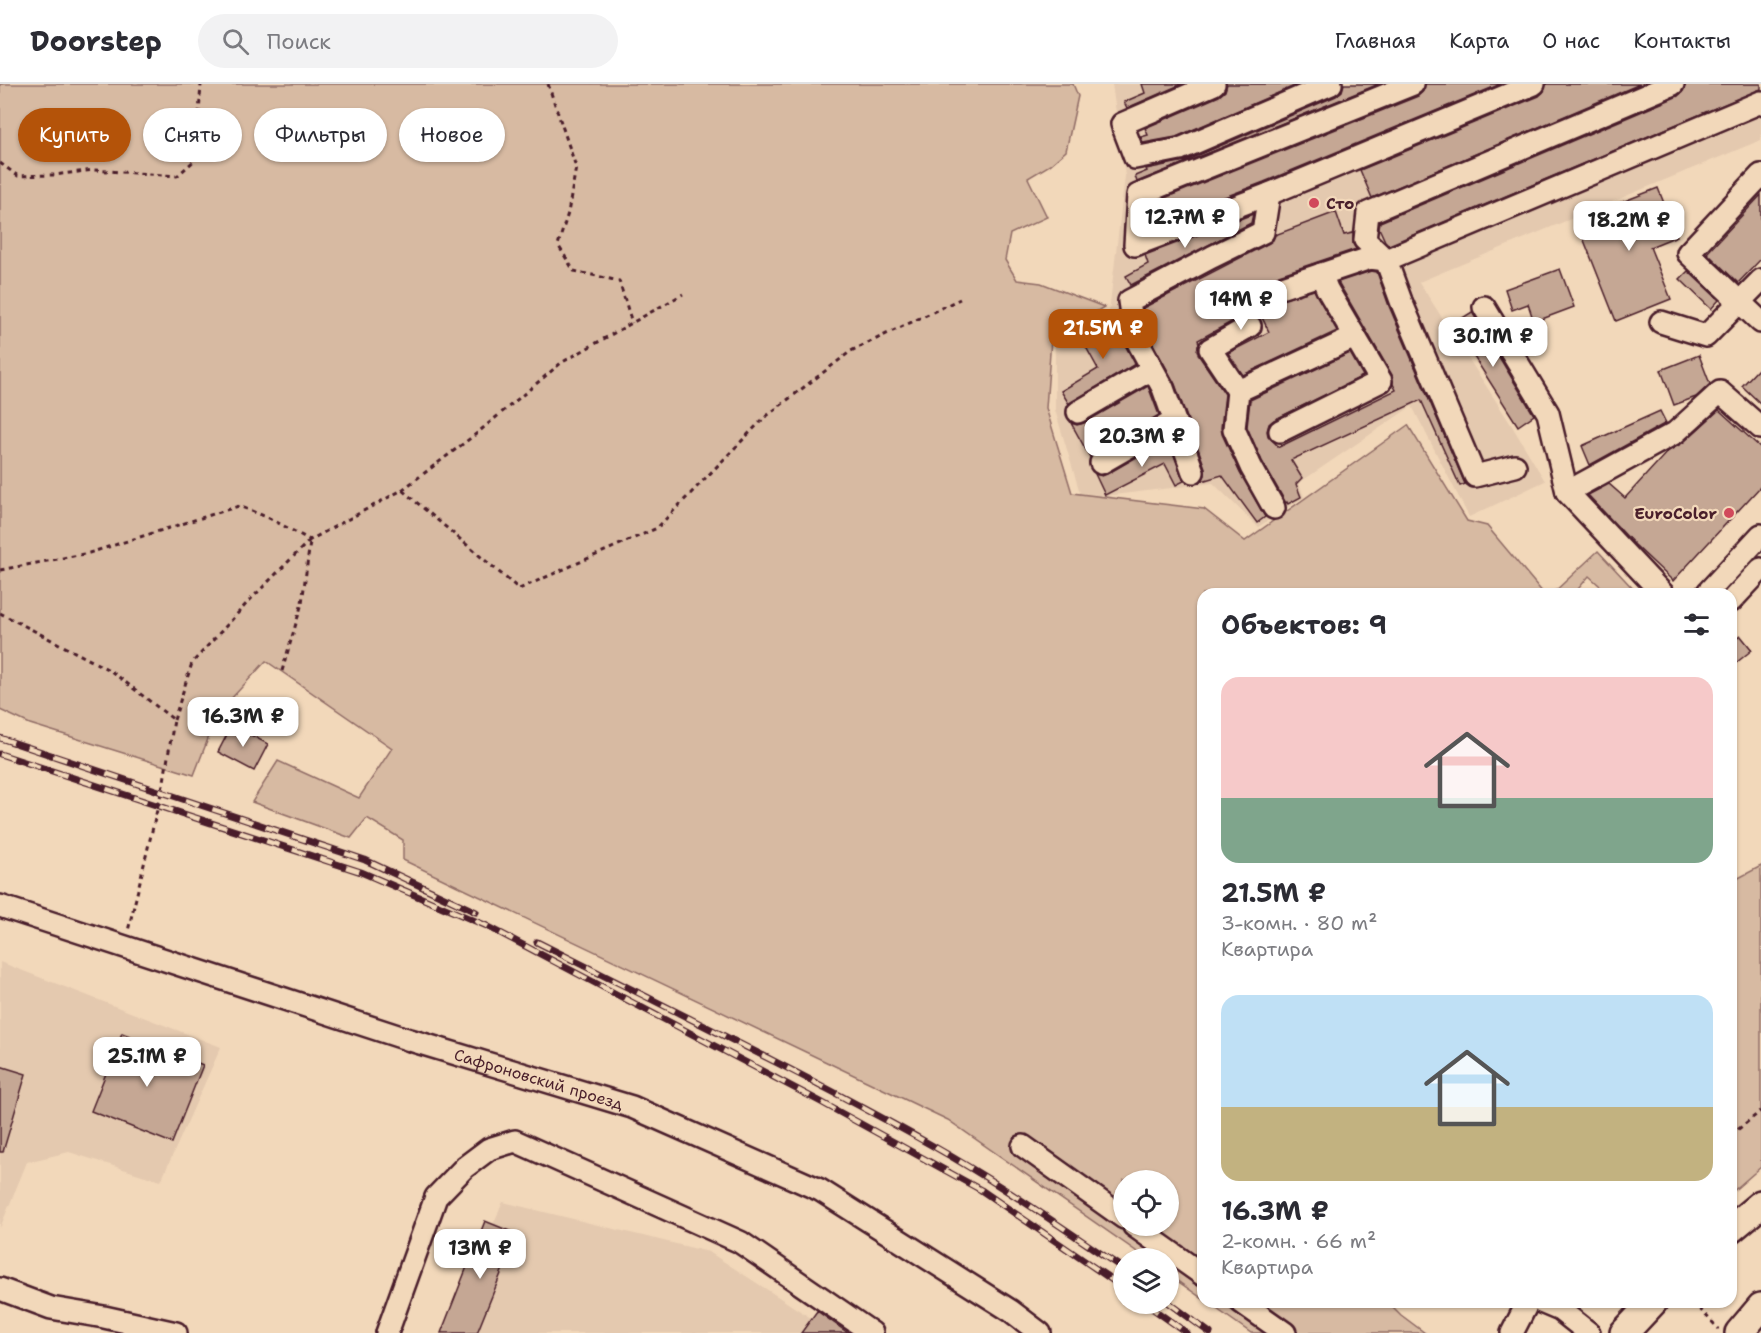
<!DOCTYPE html>
<html lang="ru">
<head>
<meta charset="utf-8">
<style>
  :root { --surface:#fff; --page:#f2f2f3; --text:#2b2b33; --muted:#7c7c81; --line:#e1e1e2; --accent:#b45309 }
  body { margin:0; font-family:"Shantell Sans",sans-serif; background:var(--page); color:var(--text); height:100vh; display:flex; flex-direction:column; font-size:22px; white-space:nowrap }
  * { box-sizing:border-box; margin:0 }
  p { font-size:20px; color:var(--muted) }
  .icon { flex:none; width:33px; height:33px; fill:none; stroke:currentColor; stroke-width:2; stroke-linecap:round; stroke-linejoin:round }
  .map { position:relative; flex:1; overflow:hidden }
  .sheet { position:absolute; left:1197px; top:504px; width:540px; height:720px; display:flex; flex-direction:column; background:var(--surface); border-radius:18px; box-shadow:0 2px 4px #0004 }
  .sheet>* { flex:none }
  .banner { position:absolute; left:18px; top:24px; width:570px; height:54px; display:flex; gap:12px }
  .buttons { position:absolute; left:1113px; top:1086px; display:grid; gap:12px }
  .buttons a { display:grid; place-items:center; width:66px; height:66px; border-radius:50%; background:var(--surface); box-shadow:0 2px 4px #0004; font-size:30px }
  .price { position:absolute; translate:-50% -51px; padding:0 14px; border-radius:12px; background:#fff; color:#222; font-size:20px; line-height:39px; filter:drop-shadow(0 2px 3px #0008) }
  .price::after { content:''; position:absolute; left:50%; top:36px; width:18px; height:14px; margin-left:-9px; background:inherit; clip-path:polygon(0 0,100% 0,50% 100%) }
  .price.selected { background:var(--accent); color:#fff }
  ul { padding:0; list-style:none }
  li { display:grid; align-content:center; gap:12px; height:318px; padding:0 24px }
  li span { display:grid; place-items:center; height:186px; border-radius:18px; color:#555 }
  li>.icon { margin-inline-start:auto }
  span .icon { width:108px; height:108px; fill:#fffc; stroke-width:1 }
  li b { font-size:26px }
  h2 { display:flex; justify-content:space-between; align-items:center; height:72px; padding:0 24px; font-size:26px }
  .pill { padding:0 21px; border-radius:27px; background:var(--surface); box-shadow:0 2px 4px #0004; font-size:21px; line-height:54px }
  .pill.selected { background:var(--accent); color:#fff }
  header { display:flex; align-items:center; gap:36px; box-sizing:border-box; height:84px; padding:0 30px; background:var(--surface); border-bottom:2px solid var(--line) }
  header strong { font-size:28px }
  nav { display:flex; gap:33px; margin-inline-start:auto; font-size:21px }
  .search { width:420px; height:54px; background:var(--page); display:flex; align-items:center; gap:15px; box-sizing:border-box; padding:0 21px; border-radius:33px; color:var(--muted); font-size:22px }
  .map>svg:first-child { display:block }
  .built { fill:#e4c9af }
  .green { fill:#d7baa2; stroke:#906c66; stroke-width:1.5; fill-rule:evenodd }
  .building { fill:#c5a794; stroke:#4a1f2b; stroke-width:1.5 }
  .lines { fill:none; stroke-linecap:round; stroke-linejoin:round }
  .minor-casing { stroke:#4a1f2b; stroke-width:26 }
  .major-casing { stroke:#4a1f2b; stroke-width:32 }
  .path { stroke:#4a1f2b; stroke-width:3; stroke-dasharray:4.5 4.5; stroke-linecap:butt }
  .minor { stroke:#f2d8ba; stroke-width:21 }
  .major { stroke:#f2d8ba; stroke-width:27 }
  .rail-casing { stroke:#4a1f2b; stroke-width:7 }
  .rail { stroke:#f2d8ba; stroke-width:4.5; stroke-dasharray:14; stroke-linecap:butt }
  .poi-dot { fill:#d1495b; stroke:#f2d8ba; stroke-width:2 }
  .labels { text-anchor:middle; stroke-width:4.5; stroke-linejoin:round; paint-order:stroke }
  .poi-label { font-size:16px; font-weight:bold; fill:#4a1f2b; stroke:#f2d8ba; text-anchor:start }
  .street-label { font-size:16px; fill:#4a1f2b; stroke:#f2d8ba }
</style>
</head>
<body>
<header>
<strong>Doorstep</strong>
<div class="search"><svg class="icon" aria-label="search" viewBox="0 0 24 24"><circle cx="10" cy="10" r="6"/><path d="M15 15l6 6"/></svg>Поиск</div>
<nav><a>Главная</a><a>Карта</a><a>О нас</a><a>Контакты</a></nav>
</header>
<div class="map">
<svg width="1761" height="1249" viewBox="0 0 1761 1249">
  <rect width="100%" height="100%" fill="#f2d8ba"/>
  <filter id="ink" filterUnits="userSpaceOnUse"><feTurbulence type="fractalNoise" baseFrequency=".0167" numOctaves="2"/><feDisplacementMap in="SourceGraphic" scale="12" xChannelSelector="R" yChannelSelector="G"/><feConvolveMatrix kernelMatrix="1 2 1 2 8 2 1 2 1" color-interpolation-filters="sRGB"/></filter>
  <g filter="url(#ink)">
    <g class="built">
      <polygon points="1112,0 1761,0 1761,56 1419,198 1512,342 1545,397 1469,433 1412,322 1299,399 1304,413 1258,443 1213,399 1105,412 1080,409 1055,326 1055,261 1109,228 1125,92"/>
      <polygon points="0,878 221,963 161,1097 69,1068 27,1078 0,1144"/>
      <polygon points="503,1118 709,1168 834,1249 445,1249"/>
    </g>
    <g class="green">
      <path d="M0,0H1073L1078,12L1066,67L1050,81L1028,94L1047,133L1010,150L1005,176L1017,196L1041,199L1104,223L1051,255L1046,324L1072,409L1204,425L1245,457L1408,341L1467,437L1487,442L1544,510H1203V1215L1169,1191L1168,1174H1146L948,1036L403,776V756L367,734L351,754L252,718L278,677L359,714L392,664L266,577L218,629L194,691L30,640L0,626ZM1124,1096H1168V1142H1124Z"/>
      <polygon points="1598,467 1638,510 1609,510 1589,492 1574,510 1552,510"/>
      <polygon points="1761,782 1761,1083 1731,1109 1731,798"/>
      <polygon points="1207,1218 1388,1218 1401,1231 1425,1249 1251,1249"/>
    </g>
    <g class="building">
      <polygon points="1142,0 1182,0 1127,24 1124,18 1145,9"/>
      <polygon points="1227,0 1299,0 1176,53 1143,59 1141,53 1148,51 1145,44 1219,12 1225,7"/>
      <polygon points="1344,0 1379,0 1137,98 1135,92 1147,87 1146,85 1185,77 1336,12 1342,7"/>
      <polygon points="1425,0 1501,0 1264,98 1149,142 1150,120 1418,12 1423,7"/>
      <polygon points="1546,0 1640,0 1372,114 1360,86 1539,12 1544,7"/>
      <polygon points="1686,0 1761,0 1761,5 1389,161 1385,157 1379,144 1380,138 1678,12 1683,7"/>
      <polygon points="1658,104 1677,152 1650,163 1671,215 1616,237 1576,136"/>
      <polygon points="1761,111 1761,175 1738,199 1707,169"/>
      <polygon points="1336,128 1344,151 1353,149 1353,160 1356,165 1279,191 1273,195 1270,201 1271,208 1274,212 1281,216 1314,206 1337,247 1243,291 1228,269 1269,248 1258,225 1244,231 1198,256 1199,259 1197,266 1199,272 1225,310 1221,344 1222,350 1240,389 1265,433 1257,439 1222,391 1202,397 1205,391 1205,384 1175,300 1146,247 1143,224 1269,159 1273,156 1275,151"/>
      <polygon points="1253,130 1251,139 1131,201 1126,192 1148,180 1145,171"/>
      <polygon points="1560,185 1574,223 1534,238 1528,220 1512,226 1505,205"/>
      <polygon points="1371,187 1377,188 1389,222 1465,400 1460,402 1421,316 1291,376 1302,394 1296,400 1301,413 1288,420 1287,418 1286,419 1262,377 1247,343 1250,316 1350,269 1363,292 1274,336 1269,340 1267,347 1268,352 1279,363 1396,306 1393,300 1392,291 1338,198"/>
      <polygon points="1688,187 1719,216 1711,225 1680,195"/>
      <polygon points="1472,228 1534,331 1518,342 1453,240"/>
      <polygon points="1118,229 1123,257 1135,280 1069,320 1061,307 1098,285 1086,263 1103,253 1096,242"/>
      <polygon points="1699,271 1710,300 1696,313 1674,321 1661,286"/>
      <polygon points="1761,282 1761,320 1742,302"/>
      <polygon points="1148,302 1159,331 1095,368 1090,373 1071,339 1077,341 1084,339"/>
      <polygon points="1719,326 1761,364 1761,402 1673,497 1635,461 1588,411 1609,400 1625,414 1667,368 1684,358"/>
      <polygon points="1660,327 1666,339 1590,381 1582,362"/>
      <polygon points="1168,355 1184,397 1176,401 1165,380 1105,411 1095,390 1102,392 1107,390"/>
      <polygon points="1740,551 1752,566 1731,583 1731,559"/>
      <polygon points="232,641 268,660 254,687 218,668"/>
      <polygon points="122,949 203,981 172,1059 91,1027"/>
      <polygon points="0,982 26,990 3,1068 0,1068"/>
      <polygon points="485,1137 517,1150 477,1249 441,1249"/>
      <polygon points="817,1227 848,1249 801,1249"/>
    </g>
    <g class="lines">
      <g class="minor-casing">
        <g id="minor">
          <polyline points="1214,0 1122,40 1135,74 1180,65 1331,0"/>
          <polyline points="1413,0 1138,111 1135,161 1269,110 1534,0"/>
          <polyline points="1761,91 1688,169 1761,238"/>
          <polyline points="1283,203 1370,174 1386,176 1761,18"/>
          <polyline points="1484,223 1548,329 1567,408 1663,510"/>
          <polyline points="1661,238 1706,252 1761,196"/>
          <polyline points="1238,307 1210,265 1250,242"/>
          <polyline points="1078,328 1152,285"/>
          <polyline points="1280,347 1381,297 1327,205 1321,190"/>
          <polyline points="1101,379 1174,337"/>
          <polyline points="1515,382 1475,392 1401,217 1386,176 1365,156 1368,129 1673,0"/>
          <polyline points="1193,388 1163,304 1134,251 1129,217 1212,173 1263,148 1269,110"/>
          <polyline points="1567,408 1675,349 1720,308 1761,344"/>
          <polyline points="1274,424 1251,383 1234,345 1238,307 1355,253"/>
          <polyline points="1710,510 1708,508 1761,451"/>
          <polyline points="1731,517 1761,485"/>
          <path id="s1" d="M0,822L410,956L632,1023L820,1106L1011,1227L1040,1249"/>
          <polyline points="1023,1062 1124,1134"/>
          <polyline points="1134,1142 1203,1191"/>
          <polyline points="0,1205 51,1224 104,1233 176,1249"/>
          <polyline points="1241,1218 1285,1249"/>
          <polyline points="1541,1218 1560,1226 1589,1249"/>
          <polyline points="387,1249 436,1113 465,1083 489,1065 515,1057 740,1158 872,1249"/>
          <polyline points="1512,1249 1528,1218"/>
        </g>
      </g>
      <g class="major-casing">
        <g id="major">
          <polyline points="1731,1145 1761,1120"/>
          <polyline points="1624,1249 1653,1218"/>
          <polyline points="1739,1249 1761,1223"/>
        </g>
      </g>
      <g class="path">
        <polyline points="548,0 576,83 568,129 558,161 574,187 619,197 632,239"/>
        <polyline points="0,79 18,92 54,91 94,86 177,92 196,75 201,0"/>
        <polyline points="402,406 476,350 561,279 683,210"/>
        <polyline points="0,486 89,469 239,422 269,434 310,456 402,406 519,505 657,444 764,334 851,267 960,215"/>
        <polyline points="0,529 111,587 174,636 164,697 128,847"/>
        <polyline points="282,587 302,519 310,458"/>
        <polyline points="174,636 192,579 249,517 310,456"/>
        <polyline points="1731,1051 1761,1027"/>
        <polyline points="1693,1218 1719,1245"/>
      </g>
      <use href="#minor" class="minor"/>
      <use href="#major" class="major"/>
      <g class="rail-casing">
        <g id="rail">
          <polyline points="0,654 365,776 476,828"/>
          <polyline points="0,670 361,788 487,842 821,1018 981,1106 1124,1204"/>
          <path d="M537,858C670,925 804,990 933,1062C999,1099 1061,1143 1124,1185"/>
          <polyline points="1168,1218 1210,1249"/>
          <polyline points="1146,1220 1187,1249"/>
        </g>
      </g>
      <use href="#rail" class="rail"/>
    </g>
  </g>
  <g class="poi-dot">
    <circle cx="1314" cy="119" r="6"/>
    <circle cx="1729" cy="429" r="6"/>
  </g>
  <g class="labels">
    <g class="poi-label">
      <text x="1326" y="125">Сто</text>
      <text x="1717" y="435" text-anchor="end">EuroColor</text>
    </g>
    <g class="street-label">
      <text dy="6" stroke="none"><textPath href="#s1" startOffset="566">Сафроновский проезд</textPath></text>
    </g>
  </g>
</svg>
<div class="buttons">
<a><svg class="icon" aria-label="locate" viewBox="0 0 24 24"><circle cx="12" cy="12" r="6"/><path d="M12 2v4M12 18v4M2 12h4M18 12h4"/></svg></a>
<a><svg class="icon" aria-label="layers" viewBox="0 0 24 24"><path d="M12 4l9 5-9 5-9-5zM3 14l9 5 9-5"/></svg></a>
</div>
<b class="price" style="left:1185px;top:165px">12.7M ₽</b>
<b class="price" style="left:1629px;top:168px">18.2M ₽</b>
<b class="price" style="left:1241px;top:247px">14M ₽</b>
<b class="price selected" style="left:1103px;top:276px">21.5M ₽</b>
<b class="price" style="left:1493px;top:284px">30.1M ₽</b>
<b class="price" style="left:1142px;top:384px">20.3M ₽</b>
<b class="price" style="left:243px;top:664px">16.3M ₽</b>
<b class="price" style="left:147px;top:1004px">25.1M ₽</b>
<b class="price" style="left:480px;top:1196px">13M ₽</b>
<div class="banner">
<a class="pill selected">Купить</a>
<a class="pill">Снять</a>
<a class="pill">Фильтры</a>
<a class="pill">Новое</a>
</div>
<section class="sheet">
<h2>Объектов: 9<svg class="icon" aria-label="filters" viewBox="0 0 24 24"><path d="M4 7h16M4 17h16"/><circle cx="9" cy="7" r="2"/><circle cx="15" cy="17" r="2"/></svg></h2>
<ul>
<li><span style="background:linear-gradient(#f6c9c9 65%,#7fa58c 0)"><svg class="icon" aria-label="home" viewBox="0 0 24 24"><path d="M3 11l9-7 9 7M6 9v11h12V9"/></svg></span><div><b>21.5M ₽</b><p>3-комн. · 80 m²</p><p>Квартира</p></div></li>
<li><span style="background:linear-gradient(#bfe0f5 60%,#c2b280 0)"><svg class="icon" aria-label="home" viewBox="0 0 24 24"><path d="M3 11l9-7 9 7M6 9v11h12V9"/></svg></span><div><b>16.3M ₽</b><p>2-комн. · 66 m²</p><p>Квартира</p></div></li>
</ul>
</section>
</div>
</body>
</html>
